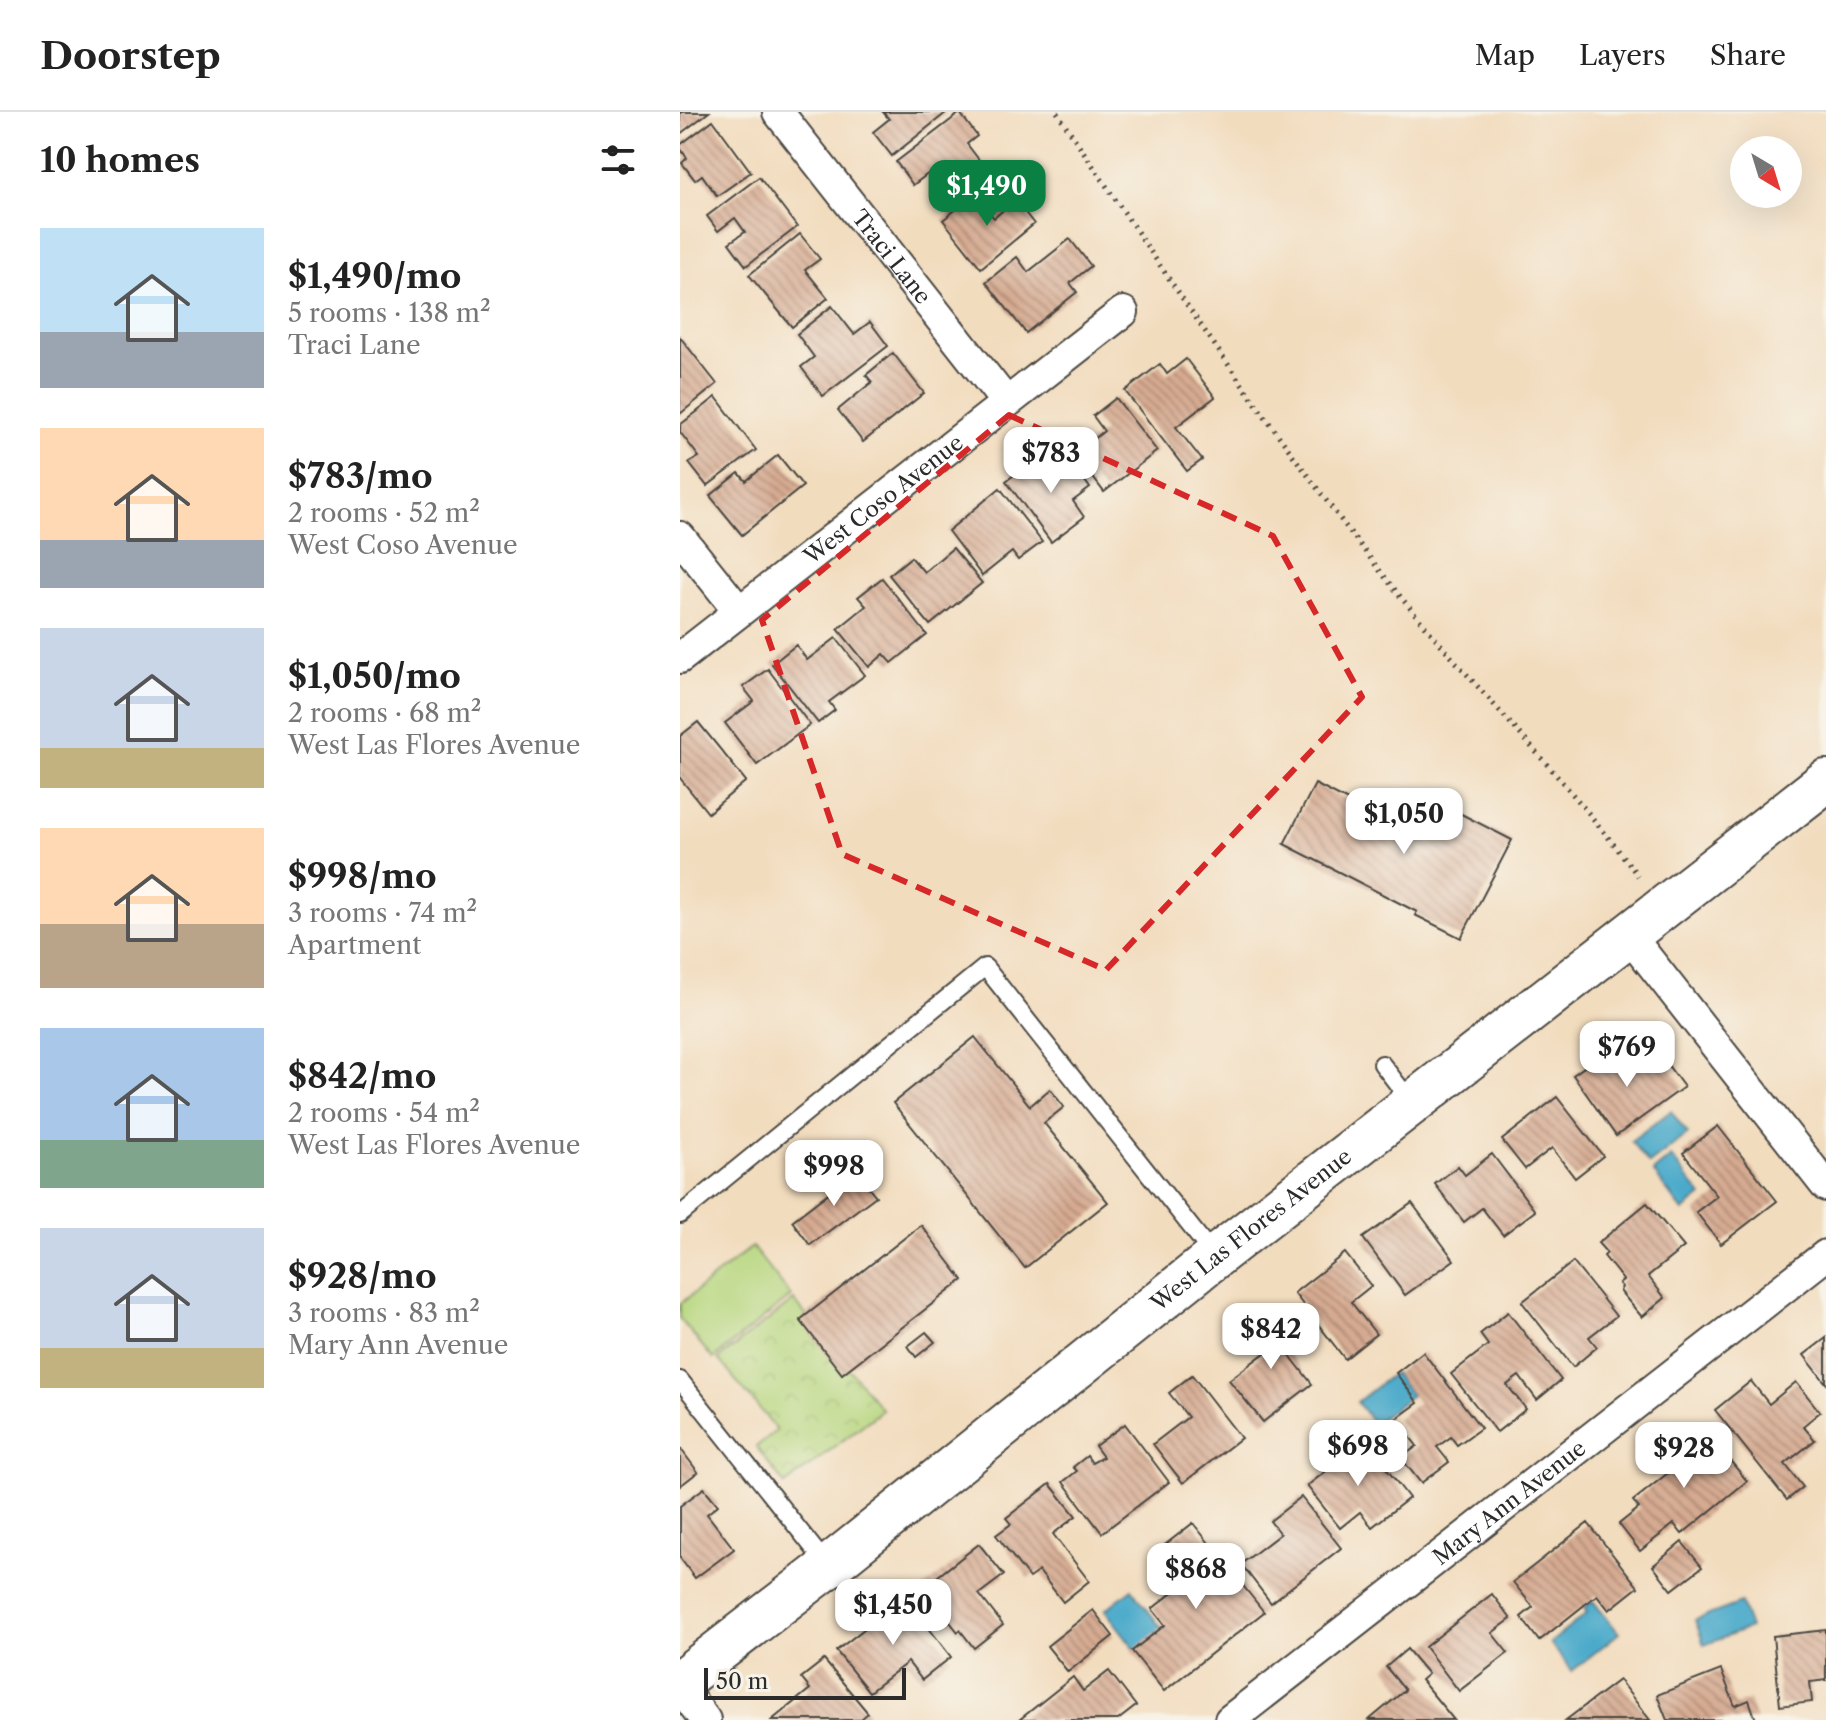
<!DOCTYPE html>
<html lang="en">
<head>
<meta charset="utf-8">
<style>
  :root { --surface:#fff; --page:#f6f6f6; --text:#222; --muted:#767676; --line:#e0e0e0; --accent:#0b8043 }
  body { margin:0; font-family:"Libre Caslon Text",serif; background:var(--page); color:var(--text); height:100vh; display:flex; flex-direction:column; font-size:30px; white-space:nowrap }
  * { box-sizing:border-box; margin:0 }
  p { font-size:26px; color:var(--muted) }
  .icon { flex:none; width:44px; height:44px; fill:none; stroke:currentColor; stroke-width:2; stroke-linecap:round; stroke-linejoin:round }
  .map { position:relative; flex:1; overflow:hidden }
  .drawer { display:flex; flex-direction:column; background:var(--surface); width:680px }
  .drawer>* { flex:none }
  .needle { width:52px; rotate:142deg }
  .controls { position:absolute; left:1050px; top:24px; display:grid; gap:16px }
  .controls a { display:grid; place-items:center; width:72px; height:72px; border-radius:50%; background:var(--surface); box-shadow:0 8px 32px #0002; font-size:40px }
  .scale { position:absolute; left:24px; bottom:20px; width:202px; box-sizing:border-box; padding-left:8px; border:4px solid #2b2b2b; border-top:0; font-size:22px; line-height:28px; white-space:nowrap; color:#2b2b2b; -webkit-text-stroke:6px #f7f3e8; paint-order:stroke }
  .price { position:absolute; translate:-50% -68px; padding:0 18px; border-radius:16px; background:#fff; color:#222; font-size:26px; line-height:52px; filter:drop-shadow(0 2px 4px #0008) }
  .price::after { content:''; position:absolute; left:50%; top:48px; width:24px; height:18px; margin-left:-12px; background:inherit; clip-path:polygon(0 0,100% 0,50% 100%) }
  .price.active { background:var(--accent); color:#fff }
  ul { padding:0; list-style:none }
  li { display:flex; align-items:center; gap:24px; height:200px; padding:0 40px }
  li span { display:grid; place-items:center; flex:none; width:224px; height:160px; border-radius:0px; color:#555 }
  li>.icon { margin-inline-start:auto }
  span .icon { width:96px; height:96px; fill:#fffc; stroke-width:1 }
  li b { font-size:34px }
  h2 { display:flex; justify-content:space-between; align-items:center; height:96px; padding:0 40px; font-size:34px }
  header { display:flex; align-items:center; gap:48px; box-sizing:border-box; height:112px; padding:0 40px; background:var(--surface); border-bottom:2px solid var(--line) }
  header strong { font-size:38px }
  nav { display:flex; gap:44px; margin-inline-start:auto; font-size:28px }
  main { display:flex; flex:1; min-height:0 }
  .map>svg:first-child { display:block }
  .park { fill:url(#park-crowns); stroke:#708054; stroke-width:2 }
  .garden { fill:#b6d67d; stroke:#708054; stroke-width:2 }
  .water { fill:#4caaca; stroke:#3c6a7a; stroke-width:2 }
  .building { fill:url(#building-back-hatch) }
  .lines { fill:none; stroke-linecap:round; stroke-linejoin:round }
  .lane-casing { stroke:#494641; stroke-width:20 }
  .street-casing { stroke:#494641; stroke-width:34 }
  .secondary-casing { stroke:#494641; stroke-width:46 }
  .path { stroke:#494641; stroke-width:5; stroke-dasharray:2 6; stroke-linecap:butt }
  .lane { stroke:#fff; stroke-width:16 }
  .street { stroke:#fff; stroke-width:30 }
  .secondary { stroke:#fff; stroke-width:42 }
  .marked { fill:none; stroke:#d62828; stroke-width:6; stroke-dasharray:16 10; stroke-linejoin:round }
  .labels { text-anchor:middle; stroke-width:7; stroke-linejoin:round; paint-order:stroke }
  .street-label { font-size:22px; fill:#2b2b2b; stroke:#f7f3e8 }
</style>
</head>
<body>
<header>
<strong>Doorstep</strong>
<nav><a>Map</a><a>Layers</a><a>Share</a></nav>
</header>
<main>
<section class="drawer">
<h2>10 homes<svg class="icon" aria-label="filters" viewBox="0 0 24 24"><path d="M4 7h16M4 17h16"/><circle cx="9" cy="7" r="2"/><circle cx="15" cy="17" r="2"/></svg></h2>
<ul>
<li><span style="background:linear-gradient(#bfe0f5 65%,#9aa5b1 0)"><svg class="icon" aria-label="home" viewBox="0 0 24 24"><path d="M3 11l9-7 9 7M6 9v11h12V9"/></svg></span><div><b>$1,490/mo</b><p>5 rooms · 138 m²</p><p>Traci Lane</p></div></li>
<li><span style="background:linear-gradient(#ffd9b3 70%,#9aa5b1 0)"><svg class="icon" aria-label="home" viewBox="0 0 24 24"><path d="M3 11l9-7 9 7M6 9v11h12V9"/></svg></span><div><b>$783/mo</b><p>2 rooms · 52 m²</p><p>West Coso Avenue</p></div></li>
<li><span style="background:linear-gradient(#c9d6e8 75%,#c2b280 0)"><svg class="icon" aria-label="home" viewBox="0 0 24 24"><path d="M3 11l9-7 9 7M6 9v11h12V9"/></svg></span><div><b>$1,050/mo</b><p>2 rooms · 68 m²</p><p>West Las Flores Avenue</p></div></li>
<li><span style="background:linear-gradient(#ffd9b3 60%,#b9a48a 0)"><svg class="icon" aria-label="home" viewBox="0 0 24 24"><path d="M3 11l9-7 9 7M6 9v11h12V9"/></svg></span><div><b>$998/mo</b><p>3 rooms · 74 m²</p><p>Apartment</p></div></li>
<li><span style="background:linear-gradient(#a9c7e8 70%,#7fa58c 0)"><svg class="icon" aria-label="home" viewBox="0 0 24 24"><path d="M3 11l9-7 9 7M6 9v11h12V9"/></svg></span><div><b>$842/mo</b><p>2 rooms · 54 m²</p><p>West Las Flores Avenue</p></div></li>
<li><span style="background:linear-gradient(#c9d6e8 75%,#c2b280 0)"><svg class="icon" aria-label="home" viewBox="0 0 24 24"><path d="M3 11l9-7 9 7M6 9v11h12V9"/></svg></span><div><b>$928/mo</b><p>3 rooms · 83 m²</p><p>Mary Ann Avenue</p></div></li>
</ul>
</section>
<div class="map">
<svg width="1146" height="1608" viewBox="0 0 1146 1608">
  <defs>
    <pattern id="park-crowns" width="20" height="18" patternUnits="userSpaceOnUse" patternTransform="scale(2)"><rect width="20" height="18" fill="#b6d67d"/><path d="M2 6a3 3 0 1 1 6 0M12 15a3 3 0 1 1 6 0" fill="none" stroke="#9db86c"/></pattern>
    <pattern id="building-back-hatch" width="6" height="6" patternUnits="userSpaceOnUse" patternTransform="scale(2)"><rect width="6" height="6" fill="#d6aa91"/><path d="M-1 5l2 2M0 0l6 6M5-1l2 2" fill="none" stroke="#ae8b77"/></pattern>
  </defs>
  <rect width="100%" height="100%" fill="#f7f3e8"/>
  <filter id="ink" filterUnits="userSpaceOnUse"><feTurbulence type="fractalNoise" baseFrequency=".0125" numOctaves="2"/><feDisplacementMap in="SourceGraphic" scale="16" xChannelSelector="R" yChannelSelector="G"/><feConvolveMatrix kernelMatrix="1 2 1 2 8 2 1 2 1" color-interpolation-filters="sRGB"/></filter>
  <filter id="wash" filterUnits="userSpaceOnUse"><feTurbulence type="fractalNoise" baseFrequency=".006" numOctaves="4" result="noise"/><feDisplacementMap in="SourceGraphic" scale="32" xChannelSelector="R" yChannelSelector="G"/><feGaussianBlur stdDeviation="1.8" result="paint"/><feColorMatrix in="noise" values="0 0 0 0 0 0 0 0 0 0 0 0 0 0 0 0 0 1.4 0 .05"/><feComposite in="paint" operator="in"/></filter>
  <g filter="url(#wash)">
    <rect width="100%" height="100%" fill="#f2dcbe"/>
    <polygon class="park" points="114,1188 202,1298 105,1373 76,1335 97,1318 38,1247"/>
    <polygon class="garden" points="72,1135 111,1184 33,1247 0,1207 0,1192"/>
    <g class="water">
      <polygon points="991,999 1008,1022 969,1052 951,1029"/>
      <polygon points="991,1045 1022,1084 1003,1099 973,1060"/>
      <polygon points="714,1261 731,1283 694,1312 677,1290"/>
      <polygon points="452,1477 483,1518 456,1538 425,1498"/>
      <polygon points="913,1489 939,1521 892,1559 870,1531 907,1501 904,1496"/>
      <polygon points="1061,1491 1070,1516 1024,1533 1015,1508"/>
    </g>
    <g id="blocks">
      <g class="building">
        <polygon points="0,0 29,0 0,22"/>
        <polygon points="203,0 267,0 212,44 193,20 209,7"/>
        <polygon points="280,1 297,24 287,32 309,61 271,90 249,61 233,73 216,50"/>
        <polygon points="33,8 71,60 37,84 22,63 15,68 2,51 7,46 0,36 0,33"/>
        <polygon points="79,65 117,115 66,154 49,131 65,120 55,106 38,119 27,104"/>
        <polygon points="295,82 314,106 335,88 354,112 301,156 263,108"/>
        <polygon points="120,122 140,147 125,158 148,186 112,215 69,163"/>
        <polygon points="390,127 411,154 390,171 397,180 346,221 306,170 337,145 348,160"/>
        <polygon points="152,194 174,222 190,210 208,234 143,284 121,255 134,245 117,222"/>
        <polygon points="0,225 37,272 0,302"/>
        <polygon points="213,241 244,281 183,330 158,298 192,270 186,263"/>
        <polygon points="506,247 535,285 496,315 522,348 507,359 445,279 480,252 487,262"/>
        <polygon points="36,285 76,338 27,374 9,351 19,345 0,320 0,313"/>
        <polygon points="436,286 477,339 424,380 395,342 424,319 413,304"/>
        <polygon points="384,340 410,376 393,389 404,405 371,430 326,369 349,352 356,361"/>
        <polygon points="98,343 123,374 62,423 30,384 59,361 66,369"/>
        <polygon points="320,376 362,430 338,448 332,440 302,464 268,419"/>
        <polygon points="273,436 302,471 250,513 209,463 231,445 244,460"/>
        <polygon points="202,466 247,523 212,551 204,542 189,555 158,517 186,494 178,485"/>
        <polygon points="156,526 185,563 149,590 155,598 138,611 92,552 116,533 127,548"/>
        <polygon points="88,557 130,613 77,653 45,611 74,589 63,575"/>
        <polygon points="18,610 66,669 28,701 0,666 0,624"/>
        <polygon points="635,672 741,727 760,691 832,728 781,826 735,803 737,800 604,732"/>
        <polygon points="295,925 350,994 370,977 384,995 364,1011 428,1090 345,1156 213,991"/>
        <polygon points="928,938 947,963 978,940 1004,975 936,1024 893,963"/>
        <polygon points="877,985 923,1044 895,1066 872,1036 845,1057 822,1028"/>
        <polygon points="1038,1014 1097,1089 1041,1132 1016,1100 1037,1084 1003,1041"/>
        <polygon points="812,1042 855,1099 823,1123 802,1096 784,1110 755,1072 778,1054 785,1063"/>
        <polygon points="176,1060 196,1084 130,1133 112,1109"/>
        <polygon points="732,1091 774,1148 725,1183 683,1126"/>
        <polygon points="967,1091 1004,1135 968,1164 985,1186 962,1205 940,1179 942,1175 939,1171 943,1168 924,1144 927,1141 918,1131"/>
        <polygon points="241,1113 283,1168 162,1262 120,1208"/>
        <polygon points="665,1141 691,1174 671,1190 696,1222 665,1247 614,1181"/>
        <polygon points="893,1150 936,1204 909,1225 917,1235 893,1255 842,1190"/>
        <polygon points="593,1198 612,1223 601,1232 632,1272 583,1310 549,1268 586,1240 568,1217"/>
        <polygon points="828,1200 881,1268 857,1288 839,1264 827,1273 846,1297 817,1320 771,1262 808,1233 800,1222"/>
        <polygon points="246,1220 255,1230 236,1245 228,1234"/>
        <polygon points="1146,1226 1146,1271 1124,1243"/>
        <polygon points="743,1240 801,1316 777,1333 771,1325 757,1335 769,1350 741,1371 721,1346 737,1334 716,1307 738,1291 716,1261"/>
        <polygon points="512,1263 561,1326 503,1371 473,1332 508,1305 489,1281"/>
        <polygon points="1071,1269 1089,1292 1116,1270 1140,1300 1123,1314 1135,1328 1105,1352 1123,1375 1107,1388 1035,1298"/>
        <polygon points="445,1312 489,1370 422,1421 383,1370 397,1359 393,1355 407,1344 412,1351 423,1345 415,1334"/>
        <polygon points="1020,1312 1067,1369 1002,1422 994,1412 960,1439 939,1412 959,1396 953,1389 998,1353 986,1340"/>
        <polygon points="685,1329 729,1386 692,1415 680,1400 660,1416 627,1374"/>
        <polygon points="0,1336 18,1360 0,1374"/>
        <polygon points="370,1372 396,1404 373,1422 409,1469 383,1490 359,1459 349,1466 316,1423 331,1412 326,1406"/>
        <polygon points="24,1376 38,1393 27,1402 54,1437 15,1466 0,1446 0,1394"/>
        <polygon points="621,1385 661,1436 591,1491 561,1452 600,1422 590,1409"/>
        <polygon points="513,1411 584,1500 484,1579 452,1539 485,1513 472,1497 507,1469 481,1436"/>
        <polygon points="908,1411 958,1475 929,1498 917,1483 859,1529 841,1505 853,1495 833,1470"/>
        <polygon points="1002,1430 1022,1455 992,1478 973,1454"/>
        <polygon points="299,1432 324,1463 299,1482 323,1513 294,1536 280,1518 278,1520 243,1476"/>
        <polygon points="812,1482 831,1507 812,1521 828,1541 779,1579 745,1535"/>
        <polygon points="225,1485 271,1545 242,1568 228,1550 189,1580 156,1539"/>
        <polygon points="413,1498 433,1524 388,1560 367,1534"/>
        <polygon points="1146,1518 1146,1568 1130,1570 1132,1590 1100,1594 1093,1524"/>
        <polygon points="727,1537 748,1562 741,1568 774,1608 689,1608 725,1578 706,1555"/>
        <polygon points="144,1548 188,1601 180,1608 92,1608 130,1577 121,1566"/>
        <polygon points="1041,1558 1055,1594 1069,1588 1076,1608 987,1608 977,1583"/>
        <polygon points="429,1559 456,1594 438,1608 339,1608 393,1565 403,1579"/>
        <polygon points="939,1568 970,1608 886,1608"/>
      </g>
    </g>
  </g>
  <g filter="url(#ink)">
    <use href="#blocks" fill-opacity="0" stroke="#494641" stroke-width="2"/>
    <g class="lines">
      <g class="lane-casing">
        <g id="lane">
          <polyline points="702,952 731,990"/>
          <polyline points="0,1103 305,855 534,1144"/>
          <polyline points="0,1268 147,1453"/>
        </g>
      </g>
      <g class="street-casing">
        <g id="street">
          <path id="s1" d="M98,0L326,290"/>
          <polyline points="0,425 59,499"/>
          <path id="s2" d="M0,546L443,200"/>
          <polyline points="949,823 1146,1074"/>
          <polyline points="0,1574 25,1608"/>
          <path id="s3" d="M550,1608L1146,1143"/>
        </g>
      </g>
      <g class="secondary-casing">
        <g id="secondary">
          <path id="s4" d="M0,1569L148,1455L535,1145L1146,669"/>
        </g>
      </g>
      <path class="path" d="M377,0C483,159 590,319 708,469C788,570 881,660 958,764"/>
      <use href="#lane" class="lane"/>
      <use href="#street" class="street"/>
      <use href="#secondary" class="secondary"/>
    </g>
  </g>
  <path class="marked" d="M329,303L593,424L682,585L426,858L162,742L82,508Z"/>
  <g class="labels">
    <g class="street-label">
      <text dy="8" stroke="none"><textPath href="#s1" startOffset="184">Traci Lane</textPath></text>
      <text dy="8" stroke="none"><textPath href="#s2" startOffset="258">West Coso Avenue</textPath></text>
      <text dy="8" stroke="none"><textPath href="#s4" startOffset="728">West Las Flores Avenue</textPath></text>
      <text dy="8" stroke="none"><textPath href="#s3" startOffset="354">Mary Ann Avenue</textPath></text>
    </g>
  </g>
</svg>
<div class="controls">
<a><svg class="needle" viewBox="-14 -14 28 28"><path d="M0-13l5 13h-10z" fill="#e53935"/><path d="M0 13l5-13h-10z" fill="#767676"/></svg></a>
</div>
<div class="scale">50 m</div>
<b class="price active" style="left:307px;top:116px">$1,490</b>
<b class="price" style="left:371px;top:383px">$783</b>
<b class="price" style="left:724px;top:744px">$1,050</b>
<b class="price" style="left:947px;top:977px">$769</b>
<b class="price" style="left:154px;top:1096px">$998</b>
<b class="price" style="left:591px;top:1259px">$842</b>
<b class="price" style="left:678px;top:1376px">$698</b>
<b class="price" style="left:1004px;top:1378px">$928</b>
<b class="price" style="left:516px;top:1499px">$868</b>
<b class="price" style="left:213px;top:1535px">$1,450</b>
</div>
</main>
</body>
</html>
